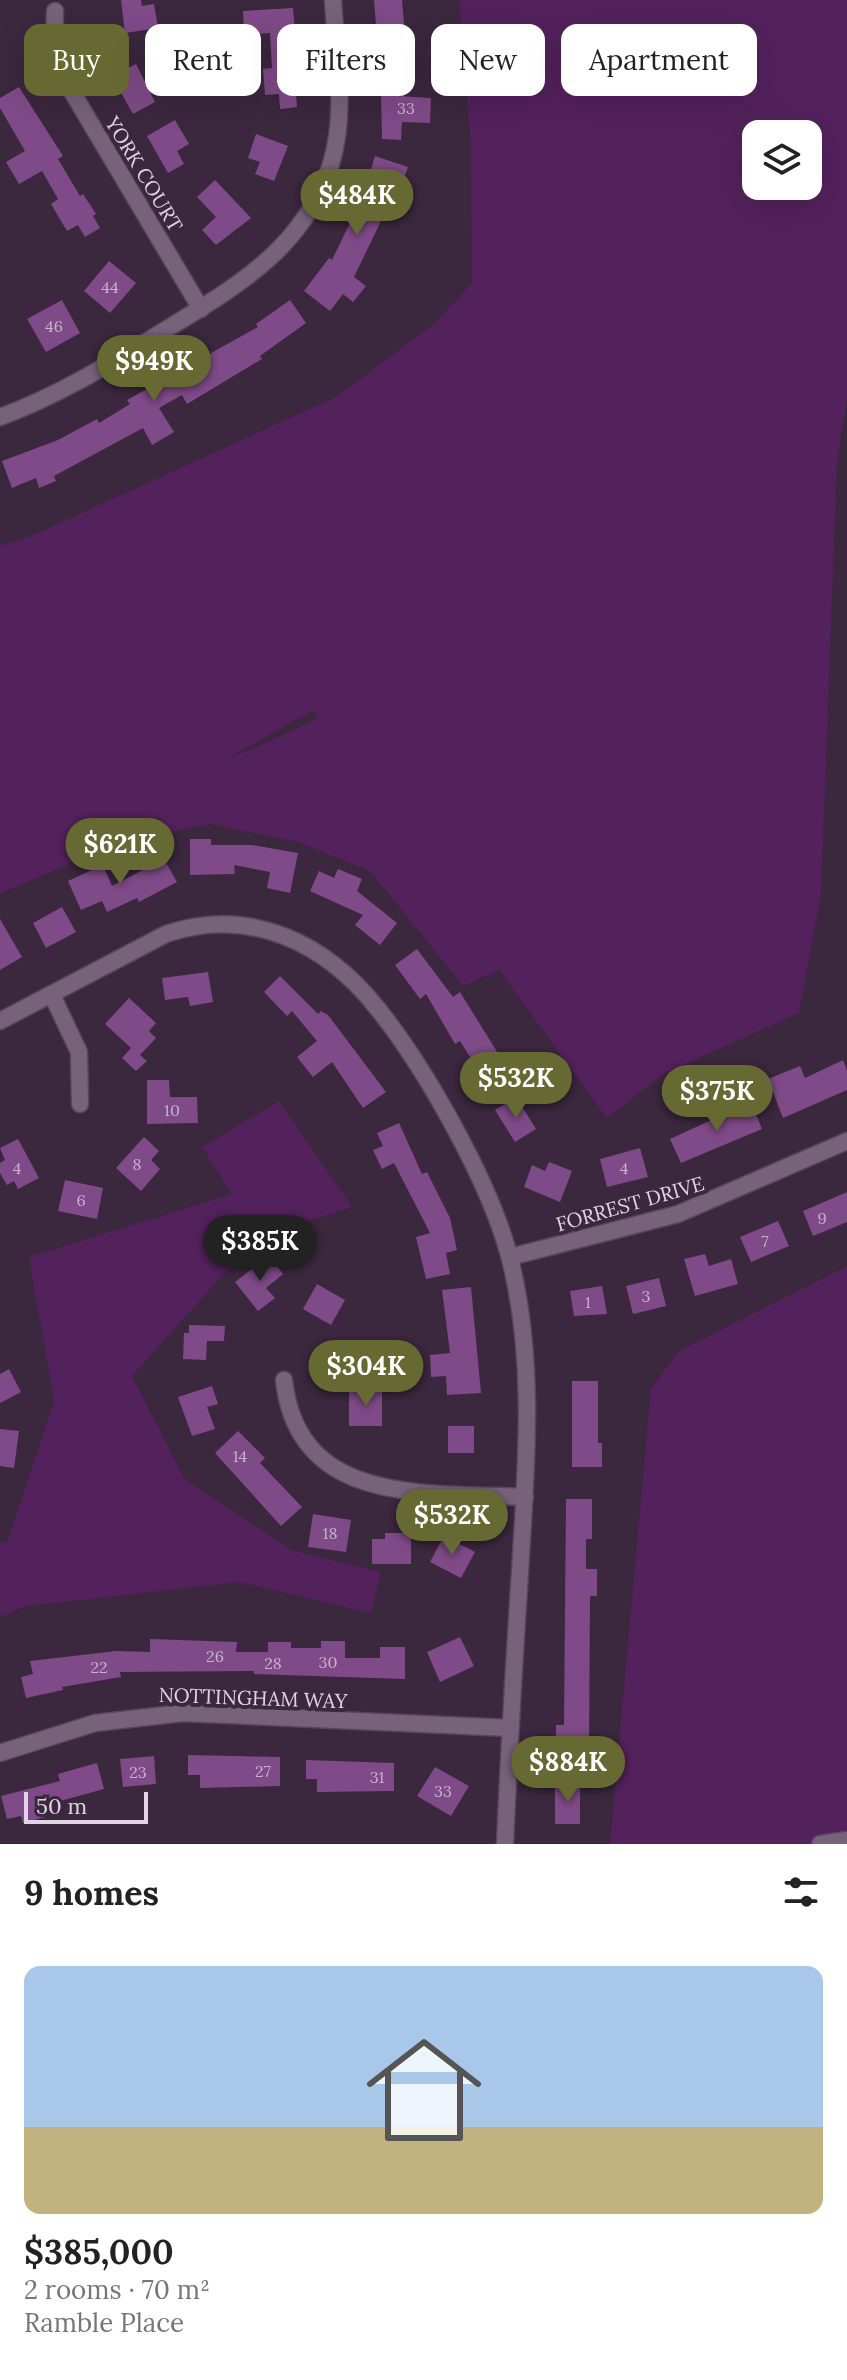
<!DOCTYPE html>
<html lang="en">
<head>
<meta charset="utf-8">
<style>
  :root { --surface:#fff; --page:#f2f2f2; --text:#222; --muted:#767676; --line:#e0e0e0; --accent:#666932 }
  body { margin:0; font-family:Lora,serif; background:var(--page); color:var(--text); height:100vh; display:flex; flex-direction:column; font-size:30px; white-space:nowrap }
  * { box-sizing:border-box; margin:0 }
  p { font-size:26px; color:var(--muted) }
  .icon { flex:none; width:44px; height:44px; fill:none; stroke:currentColor; stroke-width:2; stroke-linecap:round; stroke-linejoin:round }
  .map { position:relative; height:1844px; overflow:hidden }
  .sheet { display:flex; flex-direction:column; background:var(--surface); flex:1 }
  .sheet>* { flex:none }
  .hud { position:absolute; left:24px; top:24px; width:800px; height:72px; display:flex; gap:16px }
  .tools { position:absolute; left:742px; top:120px; display:grid; gap:16px }
  .tools a { display:grid; place-items:center; width:80px; height:80px; border-radius:16px; background:var(--surface); box-shadow:0 8px 32px #0002; font-size:40px }
  .scale { position:absolute; left:24px; bottom:20px; width:124px; box-sizing:border-box; padding-left:8px; border:4px solid #e1d4e3; border-top:0; font-size:22px; line-height:28px; white-space:nowrap; color:#e1d4e3; -webkit-text-stroke:6px #3b273e; paint-order:stroke }
  .price { position:absolute; translate:-50% -68px; padding:0 18px; border-radius:28px; background:var(--accent); color:#fff; font-size:26px; line-height:52px; filter:drop-shadow(0 2px 4px #0008) }
  .price::after { content:''; position:absolute; left:50%; top:48px; width:24px; height:18px; margin-left:-12px; background:inherit; clip-path:polygon(0 0,100% 0,50% 100%) }
  .price.selected { background:#222; color:#fff }
  ul { padding:0; list-style:none }
  li { display:grid; align-content:center; gap:16px; height:424px; padding:0 24px }
  li+li { border-top:2px solid var(--line) }
  li span { display:grid; place-items:center; height:248px; border-radius:16px; color:#555 }
  li>.icon { margin-inline-start:auto }
  span .icon { width:144px; height:144px; fill:#fffc; stroke-width:1 }
  li b { font-size:34px }
  h2 { display:flex; justify-content:space-between; align-items:center; height:96px; padding:0 24px; font-size:34px }
  .chip { padding:0 28px; border-radius:16px; background:var(--surface); box-shadow:0 8px 32px #0002; font-size:28px; line-height:72px }
  .chip.selected { background:var(--accent); color:#fff }
  .map>svg:first-child { display:block }
  .green { fill:#53215c; fill-rule:evenodd }
  .building { fill:#7f4a88 }
  .lines { fill:none; stroke-linecap:round; stroke-linejoin:round }
  .street-casing { stroke:#574659; stroke-width:19 }
  .street { stroke:#78627b; stroke-width:16 }
  .labels { text-anchor:middle; stroke-width:8; stroke-linejoin:round; paint-order:stroke }
  .number-label { font-size:16px; fill:#c8b2cc }
  .street-label { font-size:20px; fill:#e1d4e3; stroke:#3b273e }
</style>
</head>
<body>
<div class="map">
<svg width="847" height="1844" viewBox="0 0 847 1844">
  <rect width="100%" height="100%" fill="#3b273e"/>
  <g class="green">
    <path d="M459,0H847V399L837,462L821,894L799,1013L665,1073L607,1118L499,970L463,986L370,871L298,842L210,824L118,842L0,894V546L31,536L336,397L436,322L472,283L471,147ZM756,134H808V186H756ZM313,710L319,718L227,760V759Z"/>
    <polygon points="279,1101 352,1207 256,1238 132,1376 184,1478 291,1550 381,1572 371,1613 239,1582 27,1606 0,1617 0,1544 8,1541 54,1402 29,1257 232,1194 202,1147"/>
    <polygon points="847,1266 847,1844 610,1844 651,1389 678,1352"/>
  </g>
  <g class="building">
    <polygon points="121,0 141,0 142,6 154,4 158,28 125,33"/>
    <polygon points="374,0 402,0 408,70 383,72 381,24 376,25"/>
    <polygon points="293,8 295,32 291,32 297,107 280,109 279,94 265,95 263,69 272,68 270,33 244,35 243,11"/>
    <polygon points="136,64 155,102 133,114 112,77"/>
    <polygon points="19,87 63,156 58,159 80,196 83,194 96,214 93,216 100,228 85,237 78,225 67,231 51,204 58,199 42,171 19,184 6,162 25,151 0,108 0,98"/>
    <polygon points="381,95 431,98 430,123 402,122 401,140 382,139"/>
    <polygon points="175,120 189,144 177,151 184,164 168,173 147,136"/>
    <polygon points="256,134 288,146 274,181 255,174 260,162 248,158"/>
    <polygon points="375,156 408,167 400,191 389,188 381,221 354,277 366,286 353,302 343,294 330,311 304,291 329,258 332,260 362,198"/>
    <polygon points="215,180 251,218 216,245 202,230 216,217 197,197"/>
    <polygon points="109,261 136,283 110,313 84,291"/>
    <polygon points="62,300 80,333 46,352 27,319"/>
    <polygon points="290,300 306,323 260,356 262,359 187,404 182,395 159,408 174,432 152,445 143,428 54,476 56,481 39,488 36,478 12,488 2,461 58,440 97,419 99,423 130,404 127,400 258,327 256,324"/>
    <polygon points="190,839 211,839 211,845 252,845 298,853 290,893 267,888 270,872 234,865 235,874 190,875"/>
    <polygon points="164,859 177,882 139,902 137,898 107,912 102,901 81,910 68,881 103,865 112,886"/>
    <polygon points="338,869 362,879 357,891 397,923 380,945 355,925 363,915 310,891 319,871 334,878"/>
    <polygon points="62,907 76,932 46,948 33,923"/>
    <polygon points="0,919 22,957 0,970"/>
    <polygon points="417,949 453,997 460,992 509,1071 487,1084 460,1041 455,1044 426,994 420,999 395,965"/>
    <polygon points="208,972 213,1002 190,1006 188,997 165,1000 162,978"/>
    <polygon points="280,976 318,1014 321,1011 328,1015 386,1092 363,1108 332,1062 313,1077 297,1057 317,1041 292,1011 287,1016 264,992"/>
    <polygon points="129,998 156,1023 149,1031 156,1038 140,1055 147,1061 136,1071 122,1058 131,1048 105,1024"/>
    <polygon points="843,1060 847,1070 847,1090 783,1118 768,1079 800,1066 805,1078"/>
    <polygon points="147,1080 169,1080 170,1097 197,1097 198,1123 147,1124"/>
    <polygon points="516,1097 536,1129 515,1142 495,1110"/>
    <polygon points="751,1102 762,1129 681,1163 670,1139"/>
    <polygon points="399,1123 422,1174 427,1172 450,1218 457,1250 446,1253 450,1274 426,1279 416,1237 430,1233 394,1163 382,1169 373,1150 383,1146 377,1133"/>
    <polygon points="144,1137 159,1151 151,1160 160,1169 141,1191 116,1168"/>
    <polygon points="18,1139 39,1178 18,1189 14,1181 7,1185 0,1173 0,1163 5,1160 0,1148"/>
    <polygon points="640,1148 648,1177 607,1187 600,1159"/>
    <polygon points="549,1162 572,1171 560,1202 524,1187 532,1165 545,1171"/>
    <polygon points="65,1180 103,1188 97,1219 58,1211"/>
    <polygon points="847,1192 847,1222 813,1236 803,1211"/>
    <polygon points="778,1221 789,1246 751,1262 740,1237"/>
    <polygon points="705,1254 709,1266 731,1259 738,1284 695,1296 684,1259"/>
    <polygon points="269,1256 283,1274 266,1288 275,1298 258,1311 235,1282"/>
    <polygon points="659,1278 666,1306 633,1314 626,1286"/>
    <polygon points="317,1284 345,1300 331,1325 303,1309"/>
    <polygon points="602,1286 607,1314 574,1316 570,1291"/>
    <polygon points="471,1287 481,1393 447,1395 446,1376 431,1377 430,1355 450,1353 442,1290"/>
    <polygon points="189,1325 225,1326 224,1341 207,1341 206,1360 183,1359 184,1333 189,1333"/>
    <polygon points="9,1369 21,1392 0,1403 0,1374"/>
    <polygon points="572,1381 598,1381 598,1443 602,1443 602,1467 572,1467"/>
    <polygon points="212,1386 218,1404 207,1407 215,1429 192,1436 178,1397"/>
    <rect x="349" y="1390" width="33" height="36"/>
    <rect x="448" y="1426" width="26" height="27"/>
    <polygon points="0,1429 19,1431 14,1468 0,1466"/>
    <polygon points="238,1431 265,1458 260,1463 302,1507 281,1526 215,1453"/>
    <polygon points="566,1499 592,1499 592,1539 586,1539 586,1569 597,1569 597,1596 590,1596 589,1753 556,1753 556,1725 564,1725"/>
    <polygon points="313,1514 351,1520 346,1552 308,1547"/>
    <polygon points="385,1533 411,1533 411,1564 372,1564 372,1539 385,1539"/>
    <polygon points="444,1536 475,1552 461,1578 430,1562"/>
    <polygon points="460,1637 474,1666 440,1682 427,1652"/>
    <polygon points="150,1639 237,1642 236,1652 268,1652 268,1642 291,1642 291,1648 321,1648 321,1641 345,1641 345,1658 380,1658 380,1647 405,1647 405,1679 254,1674 254,1671 120,1672 121,1677 62,1687 63,1690 26,1698 21,1677 33,1674 30,1661 116,1651 150,1652"/>
    <polygon points="188,1755 280,1757 280,1786 200,1788 200,1775 188,1775"/>
    <polygon points="154,1756 156,1784 123,1787 120,1759"/>
    <polygon points="306,1760 394,1763 394,1791 317,1792 317,1779 306,1779"/>
    <polygon points="97,1763 104,1789 42,1806 45,1817 23,1823 21,1816 7,1819 1,1796 60,1781 58,1774"/>
    <polygon points="435,1767 469,1786 451,1816 417,1796"/>
    <rect x="555" y="1785" width="25" height="39"/>
  </g>
  <g class="lines">
    <g class="street-casing">
      <g id="street">
        <polyline points="55,11 54,52 62,75 201,309"/>
        <path d="M0,417C58,396 109,364 162,332C233,288 304,250 331,164C347,112 336,53 333,0"/>
        <polyline points="52,995 79,1052 80,1104"/>
        <path d="M0,1021L166,934C250,906 325,942 378,1009C426,1069 491,1184 510,1259C536,1362 526,1468 520,1572C514,1663 509,1753 505,1844"/>
        <polyline points="510,1257 678,1214 847,1141"/>
        <path d="M284,1380C298,1507 428,1492 525,1497"/>
        <polyline points="0,1753 95,1723 183,1713 510,1728"/>
        <polyline points="820,1844 847,1840"/>
      </g>
    </g>
    <use href="#street" class="street"/>
  </g>
  <g class="labels">
    <g class="number-label">
      <text x="406" y="114">33</text>
      <text x="110" y="293">44</text>
      <text x="54" y="332">46</text>
      <text x="172" y="1116">10</text>
      <text x="137" y="1170">8</text>
      <text x="17" y="1174">4</text>
      <text x="624" y="1174">4</text>
      <text x="81" y="1206">6</text>
      <text x="822" y="1224">9</text>
      <text x="765" y="1247">7</text>
      <text x="646" y="1302">3</text>
      <text x="588" y="1308">1</text>
      <text x="240" y="1462">14</text>
      <text x="330" y="1539">18</text>
      <text x="215" y="1662">26</text>
      <text x="328" y="1668">30</text>
      <text x="273" y="1669">28</text>
      <text x="99" y="1673">22</text>
      <text x="263" y="1777">27</text>
      <text x="138" y="1778">23</text>
      <text x="377" y="1783">31</text>
      <text x="443" y="1797">33</text>
    </g>
    <g class="street-label">
      <text transform="translate(144 174) rotate(59)" y="7">YORK COURT</text>
      <text transform="translate(630 1204) rotate(-16)" y="7">FORREST DRIVE</text>
      <text transform="translate(253 1698) rotate(2)" y="7">NOTTINGHAM WAY</text>
    </g>
  </g>
</svg>
<div class="tools">
<a><svg class="icon" aria-label="layers" viewBox="0 0 24 24"><path d="M12 4l9 5-9 5-9-5zM3 14l9 5 9-5"/></svg></a>
</div>
<div class="scale">50 m</div>
<b class="price" style="left:357px;top:237px">$484K</b>
<b class="price" style="left:154px;top:403px">$949K</b>
<b class="price" style="left:120px;top:886px">$621K</b>
<b class="price" style="left:516px;top:1120px">$532K</b>
<b class="price" style="left:717px;top:1133px">$375K</b>
<b class="price selected" style="left:260px;top:1283px">$385K</b>
<b class="price" style="left:366px;top:1408px">$304K</b>
<b class="price" style="left:452px;top:1557px">$532K</b>
<b class="price" style="left:568px;top:1804px">$884K</b>
<div class="hud">
<a class="chip selected">Buy</a>
<a class="chip">Rent</a>
<a class="chip">Filters</a>
<a class="chip">New</a>
<a class="chip">Apartment</a>
</div>
</div>
<section class="sheet">
<h2>9 homes<svg class="icon" aria-label="filters" viewBox="0 0 24 24"><path d="M4 7h16M4 17h16"/><circle cx="9" cy="7" r="2"/><circle cx="15" cy="17" r="2"/></svg></h2>
<ul>
<li><span style="background:linear-gradient(#a9c7e8 65%,#c2b280 0)"><svg class="icon" aria-label="home" viewBox="0 0 24 24"><path d="M3 11l9-7 9 7M6 9v11h12V9"/></svg></span><div><b>$385,000</b><p>2 rooms · 70 m²</p><p>Ramble Place</p></div></li>
</ul>
</section>
</body>
</html>
